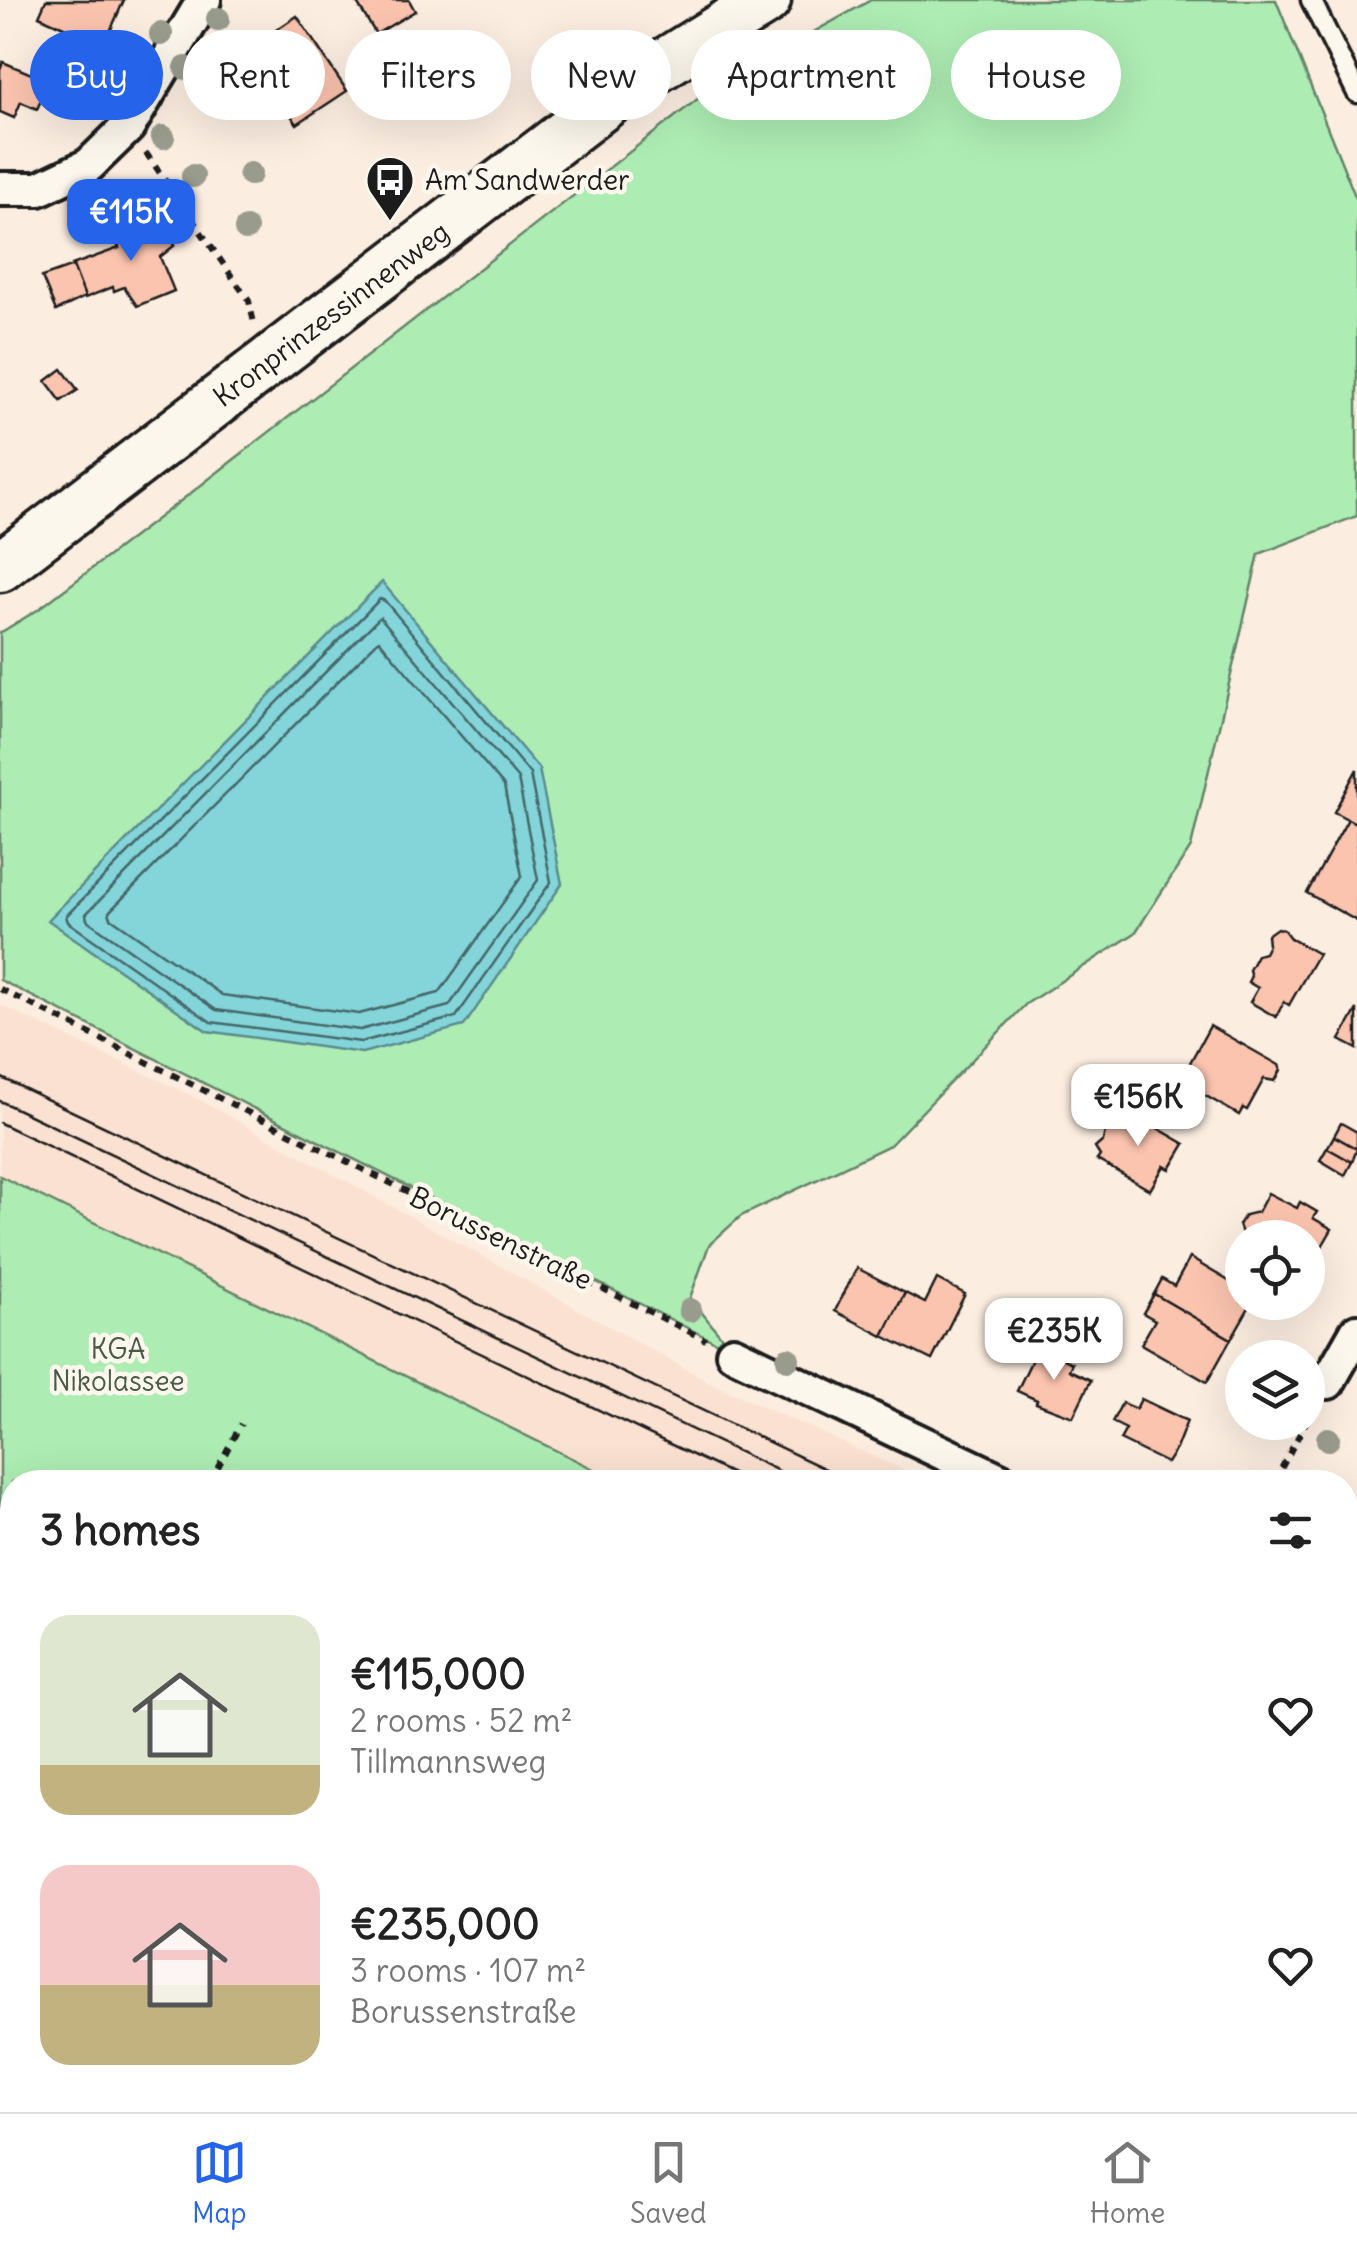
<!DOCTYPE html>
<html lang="en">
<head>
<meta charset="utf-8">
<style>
  :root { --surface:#fff; --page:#f2f2f2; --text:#222; --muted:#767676; --line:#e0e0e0; --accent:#2563eb }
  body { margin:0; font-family:Delius,sans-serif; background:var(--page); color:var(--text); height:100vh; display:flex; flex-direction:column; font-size:38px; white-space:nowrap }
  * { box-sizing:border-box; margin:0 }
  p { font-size:32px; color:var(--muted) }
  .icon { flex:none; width:55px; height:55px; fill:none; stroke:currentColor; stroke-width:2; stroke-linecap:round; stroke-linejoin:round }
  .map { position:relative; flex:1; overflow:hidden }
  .details { position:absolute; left:0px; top:1470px; width:1358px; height:642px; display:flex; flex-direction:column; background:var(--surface); border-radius:40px 40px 0 0; box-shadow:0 10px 40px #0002 }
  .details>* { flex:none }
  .top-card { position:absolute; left:30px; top:30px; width:1298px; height:90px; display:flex; gap:20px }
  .tools { position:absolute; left:1225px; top:1220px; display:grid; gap:20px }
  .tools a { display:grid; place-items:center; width:100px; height:100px; border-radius:50%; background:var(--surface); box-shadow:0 10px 40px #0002; font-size:50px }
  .price { position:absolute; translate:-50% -85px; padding:0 22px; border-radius:20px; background:#fff; color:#222; font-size:32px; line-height:65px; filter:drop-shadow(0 2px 5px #0008) }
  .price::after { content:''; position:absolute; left:50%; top:60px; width:30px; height:22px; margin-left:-15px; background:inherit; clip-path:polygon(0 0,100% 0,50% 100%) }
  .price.selected { background:var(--accent); color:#fff }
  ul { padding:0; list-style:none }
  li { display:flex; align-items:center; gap:30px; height:250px; padding:0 40px }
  li span { display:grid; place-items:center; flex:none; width:280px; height:200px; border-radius:30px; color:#555 }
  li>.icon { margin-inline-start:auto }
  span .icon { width:120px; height:120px; fill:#fffc; stroke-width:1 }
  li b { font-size:42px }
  h2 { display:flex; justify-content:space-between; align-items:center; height:120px; padding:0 40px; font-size:42px }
  .tag { padding:0 35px; border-radius:45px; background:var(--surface); box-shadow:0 10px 40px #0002; font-size:35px; line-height:90px }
  .tag.selected { background:var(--accent); color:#fff }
  .tabs { display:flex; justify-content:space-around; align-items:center; height:140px; border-top:2px solid var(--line); background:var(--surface); font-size:28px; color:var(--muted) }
  .tabs a { display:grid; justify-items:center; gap:5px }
  .tabs .selected { color:var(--accent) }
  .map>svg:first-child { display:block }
  .built { fill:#fbe1d1 }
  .green { fill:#adecb3; stroke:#648468; stroke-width:2.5 }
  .water { fill:#83d5d9; stroke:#5a8b8d; stroke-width:2.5 }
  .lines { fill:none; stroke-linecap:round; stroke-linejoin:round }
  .shore { stroke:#456668; stroke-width:2.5 }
  .building { fill:#fbc4af; stroke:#1c1c1c; stroke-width:2.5 }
  .lane-casing { stroke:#1c1c1c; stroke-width:25 }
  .street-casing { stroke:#1c1c1c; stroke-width:40 }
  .secondary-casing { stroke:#1c1c1c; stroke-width:55 }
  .highway-casing { stroke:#1c1c1c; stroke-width:62 }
  .path { stroke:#1c1c1c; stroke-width:6; stroke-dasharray:8 8; stroke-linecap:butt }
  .lane { stroke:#fbf7ec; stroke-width:18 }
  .street { stroke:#fbf7ec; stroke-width:32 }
  .secondary { stroke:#fbf7ec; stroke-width:48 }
  .highway { stroke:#fbdf96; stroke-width:55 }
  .tram { stroke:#1c1c1c; stroke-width:2.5 }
  .rail-casing { stroke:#1c1c1c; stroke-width:11 }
  .rail { stroke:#fbf7ec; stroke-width:8; stroke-dasharray:22; stroke-linecap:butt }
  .tree { fill:#999c8d }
  .labels { text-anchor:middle; stroke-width:9; stroke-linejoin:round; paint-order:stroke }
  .poi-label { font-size:28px; fill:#1c1c1c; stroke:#fbf7ec; text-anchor:start }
  .street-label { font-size:28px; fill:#1c1c1c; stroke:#fbf7ec }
  .park-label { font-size:28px; fill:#485a49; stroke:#fbf7ec }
</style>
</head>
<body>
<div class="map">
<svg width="1357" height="2112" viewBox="0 0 1357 2112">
  <rect width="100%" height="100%" fill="#fbede0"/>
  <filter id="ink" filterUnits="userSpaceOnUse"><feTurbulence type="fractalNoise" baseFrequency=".01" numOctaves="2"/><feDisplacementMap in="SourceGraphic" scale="20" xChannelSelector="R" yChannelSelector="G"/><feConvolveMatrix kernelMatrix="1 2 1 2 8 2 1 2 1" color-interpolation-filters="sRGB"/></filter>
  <g filter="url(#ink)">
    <g class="built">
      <polygon points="0,1005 192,1096 713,1384 930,1482 620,1482 0,1176"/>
      <polygon points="1345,1671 1357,1676 1357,1846 1345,1840"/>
      <polygon points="0,1707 12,1716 12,2027 0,2020"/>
      <polygon points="147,2100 307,2100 280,2112 172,2112"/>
    </g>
    <g class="green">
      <polygon points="871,0 1276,0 1357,201 1357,516 1259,554 1191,847 1135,933 1026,1004 890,1145 741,1216 709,1245 690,1298 733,1351 0,980 0,633 39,609 187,496 708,91"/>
      <polygon points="0,1176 620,1482 12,1482 12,1716 0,1707"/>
    </g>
    <polygon class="water" points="382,582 539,769 562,884 464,1026 362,1053 207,1031 48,920"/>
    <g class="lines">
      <g class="shore">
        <polygon points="380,599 385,601 530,774 551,882 456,1017 361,1042 211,1022 68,922 66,916"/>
        <polygon points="380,617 518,779 538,880 449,1006 360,1030 216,1010 87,920 86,914"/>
        <polygon points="379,640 504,786 522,876 439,993 359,1014 222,995 111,918 109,912"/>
      </g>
    </g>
    <g class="building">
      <polygon points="46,0 124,0 104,45 39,16"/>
      <polygon points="355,0 409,0 415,11 376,34"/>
      <polygon points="297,16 347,91 297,124 281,101 296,91 278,63 262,73 246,50"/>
      <polygon points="3,62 43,79 51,62 75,73 61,104 43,96 37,109 21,102 14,118 0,112 0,69"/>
      <polygon points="149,212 175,245 160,257 174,291 137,306 124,287 114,291 113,287 85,298 72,265 119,248 115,238"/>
      <polygon points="73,266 85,297 56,311 42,277"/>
      <polygon points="62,369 78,390 61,401 46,381"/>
      <polygon points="1357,769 1357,824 1334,812"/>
      <polygon points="1348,819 1357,824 1357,921 1307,893"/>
      <polygon points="1277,928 1284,930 1290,938 1318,954 1289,1005 1284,1002 1276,1017 1250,1002 1258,988 1248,982 1251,976 1249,970 1257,955 1264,953 1268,945 1267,935"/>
      <polygon points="1357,1009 1357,1049 1340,1040"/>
      <polygon points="1210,1026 1279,1065 1281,1070 1275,1081 1264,1079 1247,1110 1243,1108 1239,1115 1180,1081"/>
      <polygon points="1128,1111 1185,1144 1170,1169 1164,1166 1150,1190 1097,1160 1100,1156 1095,1148 1103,1141 1107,1121 1114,1114 1123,1119"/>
      <polygon points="1341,1123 1357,1132 1357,1149 1334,1136"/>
      <polygon points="1334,1136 1357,1149 1352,1162 1327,1148"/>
      <polygon points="1327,1148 1352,1162 1345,1175 1320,1160"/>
      <polygon points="1268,1193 1297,1208 1300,1202 1317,1212 1313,1218 1332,1229 1317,1255 1319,1260 1315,1269 1308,1273 1308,1238 1243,1236 1239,1225 1245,1215 1258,1212"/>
      <polygon points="1190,1258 1242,1289 1242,1302 1252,1302 1231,1339 1154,1294 1162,1279 1174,1286"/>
      <polygon points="857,1268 905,1293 883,1336 835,1311"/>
      <polygon points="937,1279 965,1294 932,1360 883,1336 905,1293 925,1303"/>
      <polygon points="1154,1294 1231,1339 1207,1382 1141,1344 1155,1320 1143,1313"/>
      <polygon points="1038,1347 1072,1363 1069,1370 1091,1380 1073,1417 1036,1403 1037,1400 1017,1391"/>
      <polygon points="1141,1399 1187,1421 1176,1449 1167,1463 1120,1440 1126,1429 1112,1422 1122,1403 1136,1409"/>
    </g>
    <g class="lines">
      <g class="lane-casing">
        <g id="lane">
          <polyline points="1311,0 1357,93"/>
          <polyline points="0,1565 12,1572"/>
        </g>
      </g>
      <g class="street-casing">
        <g id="street">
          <polyline points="0,189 39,189 89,165 128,127 204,0"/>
          <polyline points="733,1353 1004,1482"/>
          <polyline points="1328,1382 1357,1331"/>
          <polyline points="1345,1645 1357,1651"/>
          <polyline points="0,2045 12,2052"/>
          <polyline points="103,2100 125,2112"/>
        </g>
      </g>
      <g class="secondary-casing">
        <polyline id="secondary" points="0,567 631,84 766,0"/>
      </g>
      <g class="highway-casing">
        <g id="highway">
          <polyline points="1345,1962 1357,1962"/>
          <polyline points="1345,2033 1357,2032"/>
          <polyline points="395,2112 427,2100"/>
          <polyline points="605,2112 645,2100"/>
        </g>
      </g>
      <g class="path">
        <polyline points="146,153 249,301 254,323"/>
        <polyline points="0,989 706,1340"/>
        <polyline points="210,1482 241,1424"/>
        <polyline points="1274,1482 1306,1422"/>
      </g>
      <use href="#lane" class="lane"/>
      <use href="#street" class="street"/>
      <use href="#secondary" class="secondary"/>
      <use href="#highway" class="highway"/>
      <g class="tram">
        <polyline points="0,1077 853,1482"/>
        <polyline points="0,1101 802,1482"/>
        <polyline points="0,1123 749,1482"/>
        <polyline points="1345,1716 1357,1722"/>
        <polyline points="1345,1741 1357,1746"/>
        <polyline points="0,1756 12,1765"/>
        <polyline points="1345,1763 1357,1769"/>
        <polyline points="572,2100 599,2112"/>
      </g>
      <g class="rail-casing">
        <g id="rail">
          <polyline points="0,1883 12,1891"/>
          <polyline points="0,1914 12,1922"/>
          <polyline points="0,1948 12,1956"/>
          <polyline points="264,2100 287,2112"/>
          <polyline points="331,2100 357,2112"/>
          <polyline points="392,2100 419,2112"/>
        </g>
      </g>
      <use href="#rail" class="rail"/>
    </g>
    <g class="tree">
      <circle cx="218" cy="19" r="12"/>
      <circle cx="161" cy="34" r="12"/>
      <circle cx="186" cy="68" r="12"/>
      <circle cx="122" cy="92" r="12"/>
      <circle cx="163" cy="137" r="12"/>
      <circle cx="250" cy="174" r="12"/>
      <circle cx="193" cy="176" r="12"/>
      <circle cx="246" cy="229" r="12"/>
      <circle cx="690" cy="1310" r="12"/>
      <circle cx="788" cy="1359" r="12"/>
      <circle cx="1328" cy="1439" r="12"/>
    </g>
  </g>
  <defs>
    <g id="bus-pin" transform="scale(2.5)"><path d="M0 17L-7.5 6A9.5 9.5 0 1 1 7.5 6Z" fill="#1c1c1c" stroke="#fbf7ec"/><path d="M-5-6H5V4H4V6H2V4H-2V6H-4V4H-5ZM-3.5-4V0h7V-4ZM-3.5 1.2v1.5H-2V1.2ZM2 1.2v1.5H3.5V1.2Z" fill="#fff"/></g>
  </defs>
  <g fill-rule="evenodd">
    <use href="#bus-pin" x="390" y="180"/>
  </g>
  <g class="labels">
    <g class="poi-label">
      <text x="425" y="190">Am Sandwerder</text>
    </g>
    <g class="street-label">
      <text transform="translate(331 314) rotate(-37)" y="10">Kronprinzessinnenweg</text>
      <text transform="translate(501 1238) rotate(26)" y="10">Borussenstraße</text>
    </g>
    <g class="park-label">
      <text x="118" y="1359">KGA<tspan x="118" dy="32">Nikolassee</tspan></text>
    </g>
  </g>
</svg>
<div class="tools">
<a><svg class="icon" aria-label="locate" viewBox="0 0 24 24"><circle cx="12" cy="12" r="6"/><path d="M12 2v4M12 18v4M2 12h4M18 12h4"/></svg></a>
<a><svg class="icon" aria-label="layers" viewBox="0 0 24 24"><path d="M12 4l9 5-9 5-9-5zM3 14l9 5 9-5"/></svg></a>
</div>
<b class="price selected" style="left:131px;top:264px">€115K</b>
<b class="price" style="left:1138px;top:1149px">€156K</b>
<b class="price" style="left:1054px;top:1383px">€235K</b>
<div class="top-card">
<a class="tag selected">Buy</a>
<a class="tag">Rent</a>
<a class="tag">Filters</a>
<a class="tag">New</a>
<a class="tag">Apartment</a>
<a class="tag">House</a>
</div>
<section class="details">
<h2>3 homes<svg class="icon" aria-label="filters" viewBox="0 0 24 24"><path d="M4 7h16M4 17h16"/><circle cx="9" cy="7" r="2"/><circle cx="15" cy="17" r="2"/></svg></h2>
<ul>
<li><span style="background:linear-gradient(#dfe7d0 75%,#c2b280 0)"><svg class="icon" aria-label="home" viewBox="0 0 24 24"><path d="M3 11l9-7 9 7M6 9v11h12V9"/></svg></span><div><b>€115,000</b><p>2 rooms · 52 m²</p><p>Tillmannsweg</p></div><svg class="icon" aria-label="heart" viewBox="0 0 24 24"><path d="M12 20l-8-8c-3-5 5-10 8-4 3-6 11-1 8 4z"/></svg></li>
<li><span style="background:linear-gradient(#f6c9c9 60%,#c2b280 0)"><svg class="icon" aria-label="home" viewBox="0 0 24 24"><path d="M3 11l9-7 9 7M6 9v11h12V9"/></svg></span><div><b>€235,000</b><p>3 rooms · 107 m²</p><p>Borussenstraße</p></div><svg class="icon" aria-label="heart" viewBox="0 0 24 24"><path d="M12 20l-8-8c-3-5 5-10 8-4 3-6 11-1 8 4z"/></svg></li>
</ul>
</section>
</div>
<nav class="tabs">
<a class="selected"><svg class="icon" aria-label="map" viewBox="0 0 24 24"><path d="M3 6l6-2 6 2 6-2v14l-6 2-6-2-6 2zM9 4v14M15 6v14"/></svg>Map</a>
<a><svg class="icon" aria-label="saved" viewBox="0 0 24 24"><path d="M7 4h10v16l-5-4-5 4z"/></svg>Saved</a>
<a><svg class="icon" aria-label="home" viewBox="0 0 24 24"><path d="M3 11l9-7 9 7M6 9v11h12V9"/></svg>Home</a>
</nav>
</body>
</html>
